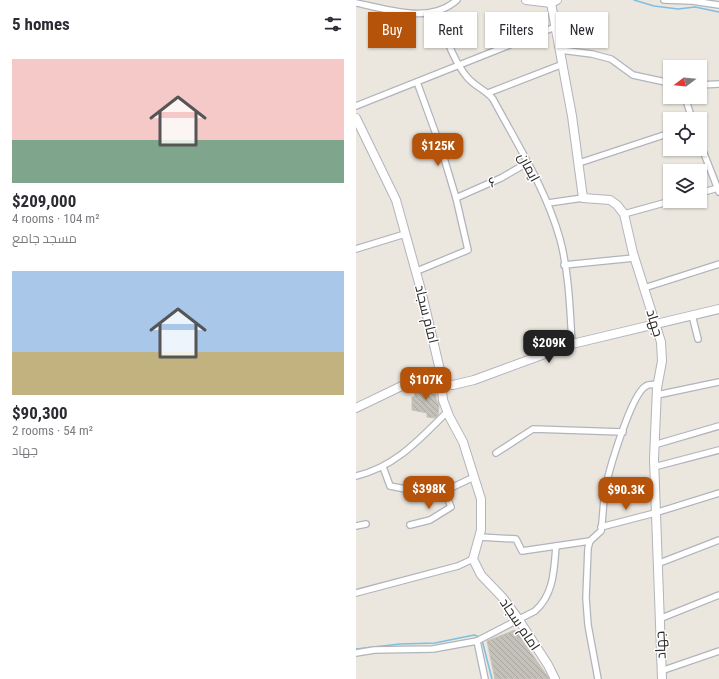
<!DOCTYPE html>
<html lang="en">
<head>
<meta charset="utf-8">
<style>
  :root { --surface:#fff; --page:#f2f2f3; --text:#2b2b33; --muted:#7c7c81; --accent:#b45309 }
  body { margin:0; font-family:"Roboto Condensed",Cairo,sans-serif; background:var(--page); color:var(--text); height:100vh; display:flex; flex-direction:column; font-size:15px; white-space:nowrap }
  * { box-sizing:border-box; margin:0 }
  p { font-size:13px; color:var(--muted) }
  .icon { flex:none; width:22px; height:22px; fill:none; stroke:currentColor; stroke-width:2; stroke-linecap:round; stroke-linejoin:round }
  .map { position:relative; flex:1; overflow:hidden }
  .sheet { display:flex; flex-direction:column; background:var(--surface); width:356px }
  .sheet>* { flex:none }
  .top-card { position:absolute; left:12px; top:12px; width:291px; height:36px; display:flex; gap:8px }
  .needle { width:26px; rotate:254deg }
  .controls { position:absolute; left:307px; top:60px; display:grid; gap:8px }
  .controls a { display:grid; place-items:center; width:44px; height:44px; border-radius:0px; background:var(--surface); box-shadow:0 1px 3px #0004; font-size:20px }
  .price { position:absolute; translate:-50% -34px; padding:0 9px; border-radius:8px; background:var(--accent); color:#fff; font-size:13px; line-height:26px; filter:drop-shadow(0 1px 2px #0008) }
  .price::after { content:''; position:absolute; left:50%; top:24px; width:12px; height:9px; margin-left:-6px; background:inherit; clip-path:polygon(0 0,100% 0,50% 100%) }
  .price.current { background:#222; color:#fff }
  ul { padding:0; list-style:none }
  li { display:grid; align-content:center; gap:8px; height:212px; padding:0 12px }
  li span { display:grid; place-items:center; height:124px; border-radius:0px; color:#555 }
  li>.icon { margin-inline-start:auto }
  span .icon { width:72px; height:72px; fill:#fffc; stroke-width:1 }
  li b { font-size:17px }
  h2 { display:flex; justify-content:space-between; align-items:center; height:48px; padding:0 12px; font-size:17px }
  .tag { padding:0 14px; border-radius:0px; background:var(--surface); box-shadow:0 1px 3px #0004; font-size:14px; line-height:36px }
  .tag.current { background:var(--accent); color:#fff }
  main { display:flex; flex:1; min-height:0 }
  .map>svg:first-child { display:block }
  .grass { fill:#b0dca1 }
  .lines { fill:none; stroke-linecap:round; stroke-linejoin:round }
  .stream { stroke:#7dbfe2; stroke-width:1.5 }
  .building { fill:url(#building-back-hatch); stroke:#c6c3b8 }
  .street-casing { stroke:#b2b4bd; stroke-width:8 }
  .secondary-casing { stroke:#b2b4bd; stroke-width:10 }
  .street { stroke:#fff; stroke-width:5.5 }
  .secondary { stroke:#fff; stroke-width:8 }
  .labels { text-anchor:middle; stroke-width:3; stroke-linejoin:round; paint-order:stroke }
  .street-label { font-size:14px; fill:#2b2b2b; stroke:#fff }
</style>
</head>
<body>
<main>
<section class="sheet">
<h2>5 homes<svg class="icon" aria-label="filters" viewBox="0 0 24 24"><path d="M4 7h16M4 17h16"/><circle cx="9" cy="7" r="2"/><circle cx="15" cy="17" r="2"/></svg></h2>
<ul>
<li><span style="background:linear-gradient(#f6c9c9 65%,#7fa58c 0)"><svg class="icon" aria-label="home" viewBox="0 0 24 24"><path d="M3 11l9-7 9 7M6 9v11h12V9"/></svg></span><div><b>$209,000</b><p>4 rooms · 104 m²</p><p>مسجد جامع</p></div></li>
<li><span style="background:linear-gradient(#a9c7e8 65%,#c2b280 0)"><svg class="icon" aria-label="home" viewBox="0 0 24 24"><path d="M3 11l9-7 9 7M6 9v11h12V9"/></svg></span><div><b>$90,300</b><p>2 rooms · 54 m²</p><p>جهاد</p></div></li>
</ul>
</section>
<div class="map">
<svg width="363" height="679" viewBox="0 0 363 679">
  <defs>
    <pattern id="building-back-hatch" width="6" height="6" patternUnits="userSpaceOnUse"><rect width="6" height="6" fill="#c4c1ba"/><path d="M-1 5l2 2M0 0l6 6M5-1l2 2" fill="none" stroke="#a9a6a0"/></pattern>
  </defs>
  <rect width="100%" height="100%" fill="#ebe7df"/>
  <polygon class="grass" points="203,16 222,28 231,45 207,40"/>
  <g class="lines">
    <g class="stream">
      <polyline points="278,0 298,6 322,9 339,7 363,12"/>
      <polyline points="126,640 136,679"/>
      <polyline points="0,649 44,644 79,643 118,635 124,637"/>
    </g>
  </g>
  <g class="building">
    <polygon points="68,386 80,388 80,399 83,405 82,415 79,418 71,417 71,413 56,410 56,397 59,396 58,387"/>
    <polygon points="159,630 192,677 193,679 139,679 131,641"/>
  </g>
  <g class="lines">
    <g class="street-casing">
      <g id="street">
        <polyline points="308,0 336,1 363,5"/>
        <path d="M0,3C32,9 73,25 101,0"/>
        <path d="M80,12C89,33 96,59 111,77C118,86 130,90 137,99C161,144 190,189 204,239C213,273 214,309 216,344"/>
        <polyline points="204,50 236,54 255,59 277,75 314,83"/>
        <polyline points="344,85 363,84"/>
        <polyline points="132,93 207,64"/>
        <polyline points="329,97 336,119"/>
        <polyline points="0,106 199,27"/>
        <polyline points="344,143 363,192"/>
        <polyline points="223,163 314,133"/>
        <polyline points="344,193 362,188"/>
        <polyline points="100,198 145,178 171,163"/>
        <polyline points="192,203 227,198"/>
        <polyline points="268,214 315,201"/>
        <polyline points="0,249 49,234"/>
        <polyline points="208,265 278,258"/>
        <polyline points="61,271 112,250 100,198 85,148 61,82"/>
        <polyline points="288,288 363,264"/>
        <polyline points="336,315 342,339"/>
        <polyline points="301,395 363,382"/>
        <polyline points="298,445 363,426"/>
        <polyline points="140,453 177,429 267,432"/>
        <polyline points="27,467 34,486 80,495 118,477"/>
        <polyline points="298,467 363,450"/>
        <path d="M0,476C39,467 64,439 91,412"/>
        <polyline points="54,525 74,520 95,507 89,492"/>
        <polyline points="0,526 10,524"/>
        <polyline points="245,527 299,513 363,493"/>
        <polyline points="123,537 160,539 166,551 234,541"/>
        <polyline points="301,564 363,540"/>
        <polyline points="0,593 102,566 117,559"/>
        <polyline points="303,619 363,595"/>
        <polyline points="121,641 129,679"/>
        <path d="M0,653L18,650L77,649L121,641L179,611C198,594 198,570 200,546"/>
        <polyline points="305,671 363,651"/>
        <path d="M242,679L232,625L230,598L232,548L234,541L245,531C247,518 247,504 249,491C252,473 275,394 290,386C293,384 298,385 302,384"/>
      </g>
    </g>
    <g class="secondary-casing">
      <g id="secondary">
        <polyline points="170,0 195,3 201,0"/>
        <polyline points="195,3 216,116 227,198 254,200 261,205 268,214 277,253 305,342 306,361 301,388 298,459 306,679"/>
        <polyline points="0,118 40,200 65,290 84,370 87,400 93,416 107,442 125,499 125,530 117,559 125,575 147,598 161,617 192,665 199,679"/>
        <polyline points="0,408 54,382 68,380 97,385 118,380 216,344 363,309"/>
      </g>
    </g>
    <use href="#street" class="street"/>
    <use href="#secondary" class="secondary"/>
  </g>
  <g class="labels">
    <g class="street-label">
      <text transform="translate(173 167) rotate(62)" y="5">ایمان</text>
      <text transform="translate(136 182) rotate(-26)" y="5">۶</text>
      <text transform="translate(71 314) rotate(76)" y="5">امام سجاد</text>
      <text transform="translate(299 323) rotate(73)" y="5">جهاد</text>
      <text transform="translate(164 624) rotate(56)" y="5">امام سجاد</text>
      <text transform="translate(304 645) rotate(-93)" y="5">جهاد</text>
    </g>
  </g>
</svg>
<div class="controls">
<a><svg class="needle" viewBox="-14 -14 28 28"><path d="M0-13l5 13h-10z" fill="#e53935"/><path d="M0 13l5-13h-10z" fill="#7c7c81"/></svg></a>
<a><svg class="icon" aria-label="locate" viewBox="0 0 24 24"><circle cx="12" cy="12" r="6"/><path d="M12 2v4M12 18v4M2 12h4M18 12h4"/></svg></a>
<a><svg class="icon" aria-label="layers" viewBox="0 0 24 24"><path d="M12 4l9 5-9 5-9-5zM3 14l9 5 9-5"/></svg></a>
</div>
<b class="price" style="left:82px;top:167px">$125K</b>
<b class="price current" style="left:193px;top:364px">$209K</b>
<b class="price" style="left:70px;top:401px">$107K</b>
<b class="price" style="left:73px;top:510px">$398K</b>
<b class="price" style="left:270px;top:511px">$90.3K</b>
<div class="top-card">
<a class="tag current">Buy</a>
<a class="tag">Rent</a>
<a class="tag">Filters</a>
<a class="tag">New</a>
</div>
</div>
</main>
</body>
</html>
